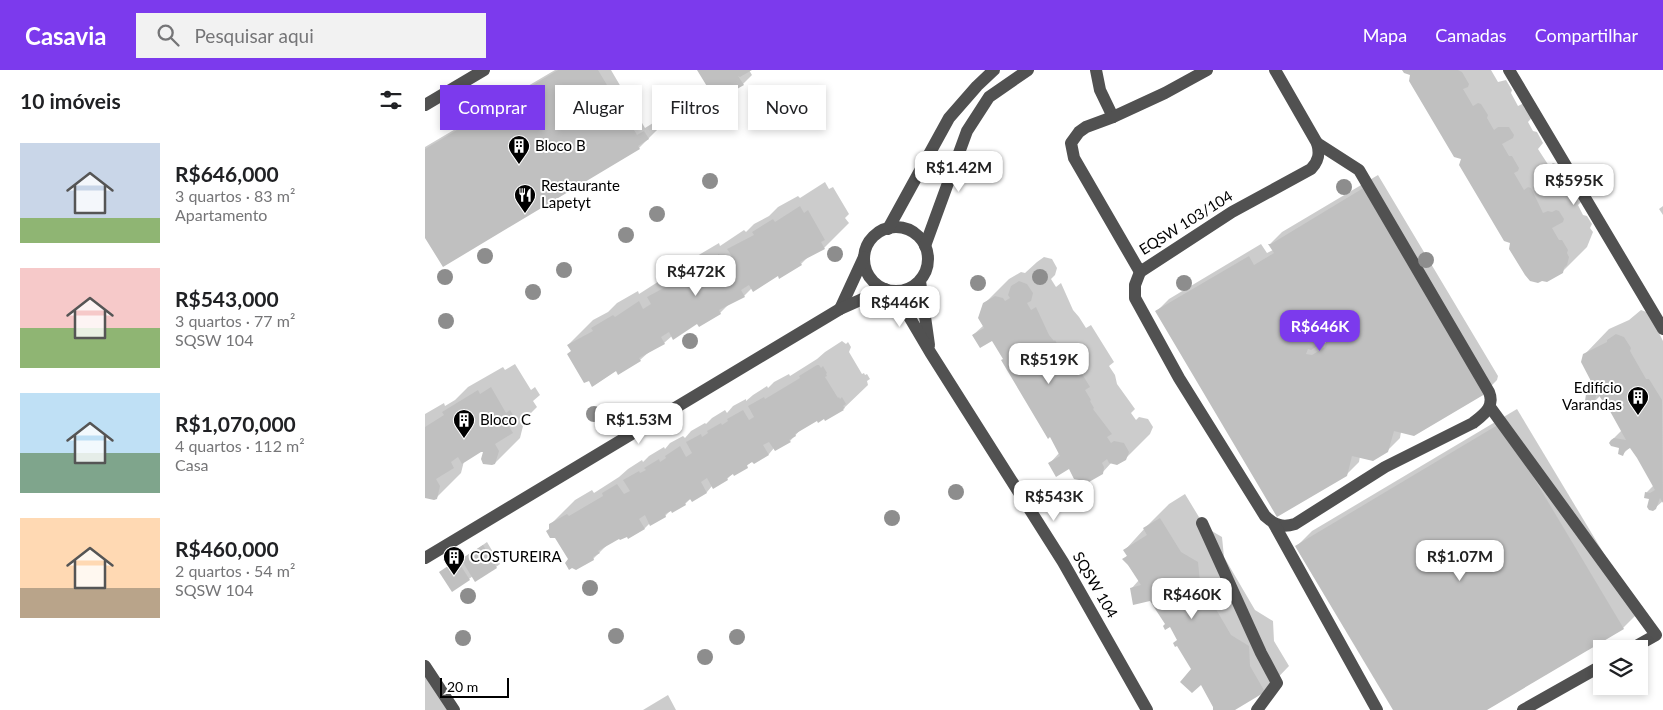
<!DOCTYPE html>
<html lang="pt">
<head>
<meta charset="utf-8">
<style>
  :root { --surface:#fff; --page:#f2f2f2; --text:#202124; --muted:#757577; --accent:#7c3aed }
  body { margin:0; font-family:Lato,sans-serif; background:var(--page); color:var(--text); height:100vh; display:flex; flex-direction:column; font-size:19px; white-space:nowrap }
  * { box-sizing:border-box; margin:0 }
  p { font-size:16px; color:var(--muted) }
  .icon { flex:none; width:28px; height:28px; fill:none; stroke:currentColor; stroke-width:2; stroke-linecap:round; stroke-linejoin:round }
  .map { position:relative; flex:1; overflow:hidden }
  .side { display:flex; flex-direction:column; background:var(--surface); width:425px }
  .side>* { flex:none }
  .guide { position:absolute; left:15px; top:15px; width:475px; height:45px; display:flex; gap:10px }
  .buttons { position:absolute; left:1168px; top:570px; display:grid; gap:10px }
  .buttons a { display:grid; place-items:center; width:55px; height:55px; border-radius:0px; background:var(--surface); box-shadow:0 2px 8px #0003; font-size:25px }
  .scale { position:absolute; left:15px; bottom:12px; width:69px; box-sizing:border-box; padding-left:5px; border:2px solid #000; border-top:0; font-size:14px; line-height:18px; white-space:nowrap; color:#000; -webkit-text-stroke:4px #fff; paint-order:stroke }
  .price { position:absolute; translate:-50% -42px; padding:0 11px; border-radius:10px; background:#fff; color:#222; font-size:16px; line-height:32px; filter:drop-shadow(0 1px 2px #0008) }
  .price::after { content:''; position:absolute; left:50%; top:30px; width:15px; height:11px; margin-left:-8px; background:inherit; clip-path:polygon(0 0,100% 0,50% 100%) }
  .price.current { background:var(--accent); color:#fff }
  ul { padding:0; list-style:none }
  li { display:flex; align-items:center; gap:15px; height:125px; padding:0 20px }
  li span { display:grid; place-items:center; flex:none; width:140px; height:100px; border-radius:0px; color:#555 }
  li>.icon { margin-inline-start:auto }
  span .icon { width:60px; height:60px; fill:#fffc; stroke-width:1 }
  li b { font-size:21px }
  h2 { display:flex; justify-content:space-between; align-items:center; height:60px; padding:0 20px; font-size:21px }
  .pill { padding:0 18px; border-radius:0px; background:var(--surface); box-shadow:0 2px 8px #0003; font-size:18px; line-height:45px }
  .pill.current { background:var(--accent); color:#fff }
  header { display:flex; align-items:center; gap:30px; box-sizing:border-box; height:70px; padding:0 25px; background:var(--accent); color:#fff }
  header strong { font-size:24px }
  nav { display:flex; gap:28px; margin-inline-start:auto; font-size:18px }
  .search { width:350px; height:45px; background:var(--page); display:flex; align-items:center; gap:12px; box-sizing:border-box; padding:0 18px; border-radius:0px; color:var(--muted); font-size:19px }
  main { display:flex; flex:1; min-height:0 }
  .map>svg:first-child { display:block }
  .shadow { fill:#0003; fill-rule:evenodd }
  .building { fill:#c0c0c0; fill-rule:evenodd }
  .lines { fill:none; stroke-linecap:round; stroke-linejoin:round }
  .minor { stroke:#515151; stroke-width:12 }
  .tree { fill:#8d8d8d }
  .labels { text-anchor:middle; stroke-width:4; stroke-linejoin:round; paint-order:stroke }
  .poi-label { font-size:15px; fill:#000; stroke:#fff; text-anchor:start }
  .street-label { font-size:15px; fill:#000; stroke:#fff }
</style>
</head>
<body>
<header>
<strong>Casavia</strong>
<div class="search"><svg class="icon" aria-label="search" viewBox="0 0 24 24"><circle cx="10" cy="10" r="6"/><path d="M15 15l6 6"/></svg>Pesquisar aqui</div>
<nav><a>Mapa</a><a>Camadas</a><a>Compartilhar</a></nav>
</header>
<main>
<section class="side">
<h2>10 imóveis<svg class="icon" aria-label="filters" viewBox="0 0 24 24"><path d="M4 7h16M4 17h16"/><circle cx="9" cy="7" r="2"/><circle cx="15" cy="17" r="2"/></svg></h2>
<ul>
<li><span style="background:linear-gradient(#c9d6e8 75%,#8fb573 0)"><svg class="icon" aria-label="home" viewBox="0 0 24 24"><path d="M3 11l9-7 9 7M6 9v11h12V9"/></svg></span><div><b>R$646,000</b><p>3 quartos · 83 m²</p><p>Apartamento</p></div></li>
<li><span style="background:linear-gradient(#f6c9c9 60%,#8fb573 0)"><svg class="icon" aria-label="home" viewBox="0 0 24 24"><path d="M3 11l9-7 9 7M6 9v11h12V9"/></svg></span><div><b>R$543,000</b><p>3 quartos · 77 m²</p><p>SQSW 104</p></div></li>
<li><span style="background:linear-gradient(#bfe0f5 60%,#7fa58c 0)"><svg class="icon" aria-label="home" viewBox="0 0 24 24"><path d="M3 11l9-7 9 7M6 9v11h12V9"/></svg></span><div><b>R$1,070,000</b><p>4 quartos · 112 m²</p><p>Casa</p></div></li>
<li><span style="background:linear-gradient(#ffd9b3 70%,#b9a48a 0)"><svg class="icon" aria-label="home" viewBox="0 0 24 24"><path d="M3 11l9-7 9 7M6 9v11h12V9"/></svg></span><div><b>R$460,000</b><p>2 quartos · 54 m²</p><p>SQSW 104</p></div></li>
</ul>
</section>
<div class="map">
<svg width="1238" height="640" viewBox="0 0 1238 640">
  <rect width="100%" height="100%" fill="#fff"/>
  <g class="shadow">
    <polygon points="130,0 186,0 220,58 228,53 232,60 214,78 0,165 0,77"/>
    <polygon points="273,0 324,0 327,5 318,14 291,29"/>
    <polygon points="979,0 1066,0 1073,12 1081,10 1087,20 1086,23 1093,36 1099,33 1112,42 1103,52 1108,61 1112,62 1118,73 1113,79 1124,96 1128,93 1131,94 1143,120 1149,117 1162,126 1153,135 1158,145 1162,146 1167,154 1165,158 1168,162 1162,177 1137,202 1087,172 987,4"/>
    <path d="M953,105L1073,306L1072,310L1059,323L976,362L975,368L962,381L935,386L934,392L921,405L732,241L744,229L836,174L842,183L848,180L845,174L857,162ZM898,270L904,271L900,273L895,272Z"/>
    <polygon points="400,112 404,119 408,117 424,144 420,148 424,153 399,178 384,186 376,194 327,218 319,226 304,234 295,243 274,255 272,252 247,266 239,273 224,282 215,290 192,300 168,316 143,275 168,250 183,242 192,233 213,221 214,224 239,208 240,211 248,203 263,194 272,186 294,173 295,176 319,160 321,162 329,154 344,146 353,137 373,126 375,128"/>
    <polygon points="1238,136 1238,145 1234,139"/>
    <polygon points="619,187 627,189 632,198 630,205 626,209 631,217 636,213 648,240 654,247 661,258 666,255 689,292 684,296 690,305 692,314 710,339 706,343 711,350 714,347 723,349 728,357 725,364 700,389 687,392 677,403 625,393 635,382 625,366 567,269 548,265 559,255 559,234 584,209 596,202 600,203 612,192"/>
    <polygon points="1216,240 1224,243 1238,271 1238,431 1230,438 1221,423 1229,415 1206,376 1198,384 1196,377 1187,370 1197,360 1182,332 1176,325 1168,333 1159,317 1166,309 1160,284 1184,259 1204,250"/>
    <polygon points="417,271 421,274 423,272 426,277 424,282 437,304 439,303 440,305 442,304 445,309 442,311 443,315 418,339 392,349 378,357 365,371 349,378 344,384 329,393 328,391 309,405 308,403 302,409 288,417 287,416 282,422 267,430 266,428 260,434 246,440 240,446 225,453 220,458 204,467 203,465 195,467 183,474 168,489 144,489 125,458 125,455 150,430 167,420 169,423 194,407 203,399 217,390 218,392 224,386 239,377 240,379 245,373 258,366 260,368 266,361 280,353 281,354 287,348 300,340 302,343 308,336 321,329 321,331 328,325 342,316 343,318 349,312 364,304 365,306 392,289 400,282"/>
    <polygon points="90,294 106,320 110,317 115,325 108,331 112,337 96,353 98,356 95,368 70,393 59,381 56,380 39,391 36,403 11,428 0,427 0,344 19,333 20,336 30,330 43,317 78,297 80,300"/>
    <polygon points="1092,339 1214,542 1198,558 1061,640 969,640 871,477 887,461"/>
    <polygon points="760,424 780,457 797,467 799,487 830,540 848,551 849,571 864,596 840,621 808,640 789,640 790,636 768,599 745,555 741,554 726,530 706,519 714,510 699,489 703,485 700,480 720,458 744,434"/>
    <polygon points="62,472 75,494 71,497 48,506 27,521 15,502 37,487 38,489"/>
    <polygon points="0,593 27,640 0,640"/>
    <polygon points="243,625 251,640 218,640"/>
  </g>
  <g class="building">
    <polygon points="133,0 173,0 212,65 219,61 224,69 213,76 215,79 18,197 0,168 0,79"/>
    <polygon points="272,0 327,0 315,7 313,6 319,15 291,31"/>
    <polygon points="977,0 1033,0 1037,2 1044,14 1043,17 1038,19 1048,36 1053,33 1056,34 1063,45 1062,48 1069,60 1073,57 1084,57 1089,65 1088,68 1077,74 1084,86 1087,86 1094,98 1093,101 1089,103 1099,120 1103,117 1106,118 1118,143 1123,141 1127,142 1131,140 1134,141 1139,149 1138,152 1127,158 1134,170 1137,170 1143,180 1142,183 1144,187 1142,195 1139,198 1138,203 1122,212 1117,211 1113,213 1105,211 1100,205 1084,179 1085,173 1079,171 1034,95 1036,89 1029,87 984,11 985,5 979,3"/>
    <path d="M940,117L1060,324L989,366L969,361L963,382L948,391L927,386L922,406L852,447L730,241L824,186L829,195L849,183L843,174H846ZM896,271L901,272L900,277L887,285L881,284L883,279L886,280L895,274Z"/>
    <polygon points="375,136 379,143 383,140 400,170 396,172 400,179 375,192 377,195 354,209 353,206 328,222 324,215 316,220 320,227 294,240 296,244 274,257 272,254 248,270 244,262 236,267 240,274 214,288 216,291 193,305 191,301 167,317 164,311 159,313 142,284 146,281 142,275 168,261 166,258 188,245 190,247 214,231 218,239 226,234 222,227 248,213 246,210 269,197 270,199 294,184 299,191 307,186 302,179 329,165 327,162 348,149 350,152"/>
    <polygon points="594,211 602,214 608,223 606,231 602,233 606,240 611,237 624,265 629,271 630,270 636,281 641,278 665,317 660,320 666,330 665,331 669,338 668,339 687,364 682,367 686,373 689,371 699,373 704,382 701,390 692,395 684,393 682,389 677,393 679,397 678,404 664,412 649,409 644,399 631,407 623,393 635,386 625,367 623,369 576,290 578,289 567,271 555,278 547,265 559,258 553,248 558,233 570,226 578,228 580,231 585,228 583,225 586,216"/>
    <polygon points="1191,264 1199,267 1206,278 1205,281 1221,309 1224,309 1237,330 1238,433 1235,428 1231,439 1228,441 1224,440 1222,437 1224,429 1219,428 1220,422 1225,423 1230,420 1212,388 1205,378 1200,381 1198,386 1193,384 1194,378 1186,376 1184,373 1186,370 1189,368 1201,370 1181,334 1180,335 1172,322 1169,334 1165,336 1161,335 1160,331 1161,324 1156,322 1158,316 1163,318 1168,315 1156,292 1158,284 1182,272 1182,270"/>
    <polygon points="392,295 394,295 396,298 398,296 402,303 401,304 402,306 400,307 413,328 414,327 415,329 417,327 421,334 418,336 420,338 418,339 419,340 400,351 399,349 393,353 392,351 370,364 371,366 364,370 366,372 350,381 344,372 338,375 344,385 329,394 327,392 322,395 323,398 309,406 308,404 302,408 303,410 288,419 282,408 276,412 282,423 267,432 265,429 260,433 261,435 247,443 246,441 240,444 241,447 225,456 220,445 214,449 220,459 203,469 202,467 195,470 194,469 173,481 175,483 168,487 169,490 151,500 147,498 144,500 140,493 143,489 130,468 125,468 121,461 124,459 124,454 142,444 144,446 178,426 177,423 192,414 199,424 205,421 198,410 214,401 215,403 221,400 219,398 234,389 235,392 241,388 240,386 255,376 261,387 267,383 261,372 276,364 277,367 283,363 282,361 296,353 297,355 303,351 302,349 318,340 324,350 329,347 323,336 339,327 340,329 375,308 374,306"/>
    <polygon points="66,317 81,343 85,340 91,350 83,355 88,363 70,374 74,381 70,394 67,395 58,394 56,389 58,382 56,382 37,394 33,387 26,392 29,398 11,409 15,416 12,429 9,430 0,428 0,357 19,345 17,342 53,320 55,324"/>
    <polygon points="1076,353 1199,559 1062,640 968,640 870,476"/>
    <polygon points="735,448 756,482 773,492 775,512 806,565 824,576 825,596 840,622 810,640 788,640 788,637 776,615 767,623 755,612 766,599 752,576 750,577 748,573 752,570 745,557 740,560 738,556 740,554 725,531 708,535 705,518 716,515 703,495 697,489 702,486 698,480 722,465 718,458"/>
    <polygon points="58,475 72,498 50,512 36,489"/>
    <polygon points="32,490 45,510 27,522 14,502"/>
  </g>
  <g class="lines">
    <g class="minor">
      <polyline points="671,0 675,20 688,47"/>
      <path d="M782,0L740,23L688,47L661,57L654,62L646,73L649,88L715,202L807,142L886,99C894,91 895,83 892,73L850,0"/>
      <polyline points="1084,0 1238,259"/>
      <polyline points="0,35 59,0"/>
      <circle cx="471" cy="189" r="32"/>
      <polyline points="463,159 524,48 552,16 569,0"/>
      <polyline points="500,176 542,61 564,27 603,0"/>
      <path d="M715,202L710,215V228L754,308L840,446C850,455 857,458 870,454L960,397L1048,353C1059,344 1070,337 1064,322L934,100L892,73"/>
      <polyline points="495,211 504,275"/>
      <polyline points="469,221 505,282 638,492 722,640"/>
      <polyline points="415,239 439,187"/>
      <polyline points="1065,337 1231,565 1206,579"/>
      <polyline points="777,453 836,583 852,613 832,640"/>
      <polyline points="849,454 952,640"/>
      <polyline points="0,488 415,239 460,219"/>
      <polyline points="0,596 29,640"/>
      <polyline points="1098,640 1176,596"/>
    </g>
  </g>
  <g class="tree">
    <circle cx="285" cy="111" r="8"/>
    <circle cx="919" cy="117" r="8"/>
    <circle cx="232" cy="144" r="8"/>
    <circle cx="201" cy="165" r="8"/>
    <circle cx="410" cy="184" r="8"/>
    <circle cx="60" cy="186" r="8"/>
    <circle cx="1001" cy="190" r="8"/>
    <circle cx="139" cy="200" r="8"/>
    <circle cx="20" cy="207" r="8"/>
    <circle cx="615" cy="207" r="8"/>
    <circle cx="553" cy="213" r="8"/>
    <circle cx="759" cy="213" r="8"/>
    <circle cx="108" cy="222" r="8"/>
    <circle cx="21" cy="251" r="8"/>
    <circle cx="265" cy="271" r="8"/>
    <circle cx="169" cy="344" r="8"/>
    <circle cx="531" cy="422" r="8"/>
    <circle cx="467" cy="448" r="8"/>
    <circle cx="165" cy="518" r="8"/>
    <circle cx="43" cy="526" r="8"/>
    <circle cx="191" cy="566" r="8"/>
    <circle cx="312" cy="567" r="8"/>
    <circle cx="38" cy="568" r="8"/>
    <circle cx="280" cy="587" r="8"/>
  </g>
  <defs>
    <g id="building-pin" transform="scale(1.125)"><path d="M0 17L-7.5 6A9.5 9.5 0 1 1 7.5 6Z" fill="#000" stroke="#fff"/><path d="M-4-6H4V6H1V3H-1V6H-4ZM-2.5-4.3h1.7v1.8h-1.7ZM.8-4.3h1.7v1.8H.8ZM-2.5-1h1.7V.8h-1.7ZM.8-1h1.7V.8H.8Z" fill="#fff"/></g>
    <g id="restaurant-pin" transform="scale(1.125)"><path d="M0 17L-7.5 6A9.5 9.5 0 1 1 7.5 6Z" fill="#000" stroke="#fff"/><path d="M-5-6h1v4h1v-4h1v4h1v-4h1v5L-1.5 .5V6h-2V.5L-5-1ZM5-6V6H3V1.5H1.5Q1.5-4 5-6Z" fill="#fff"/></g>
  </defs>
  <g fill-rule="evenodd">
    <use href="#building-pin" x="94" y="76"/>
    <use href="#restaurant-pin" x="100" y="125"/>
    <use href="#building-pin" x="1213" y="327"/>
    <use href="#building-pin" x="39" y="350"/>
    <use href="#building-pin" x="29" y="487"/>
  </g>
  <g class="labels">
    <g class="poi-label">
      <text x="110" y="81">Bloco B</text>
      <text x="116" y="121">Restaurante<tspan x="116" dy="17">Lapetyt</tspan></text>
      <text x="1197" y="323" text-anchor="end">Edifício<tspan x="1197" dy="17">Varandas</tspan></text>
      <text x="55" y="355">Bloco C</text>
      <text x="45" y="492">COSTUREIRA</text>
    </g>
    <g class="street-label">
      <text transform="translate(761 153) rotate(-32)" y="5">EQSW 103/104</text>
      <text transform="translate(670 515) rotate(60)" y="5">SQSW 104</text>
    </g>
  </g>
</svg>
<div class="buttons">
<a><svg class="icon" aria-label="layers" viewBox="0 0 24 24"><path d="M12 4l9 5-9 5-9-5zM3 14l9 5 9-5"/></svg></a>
</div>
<div class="scale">20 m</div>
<b class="price" style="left:534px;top:123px">R$1.42M</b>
<b class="price" style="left:1149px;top:136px">R$595K</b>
<b class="price" style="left:271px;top:227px">R$472K</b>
<b class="price" style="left:475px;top:258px">R$446K</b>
<b class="price current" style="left:895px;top:282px">R$646K</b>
<b class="price" style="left:624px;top:315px">R$519K</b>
<b class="price" style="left:214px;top:375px">R$1.53M</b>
<b class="price" style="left:629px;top:452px">R$543K</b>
<b class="price" style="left:1035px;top:512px">R$1.07M</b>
<b class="price" style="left:767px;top:550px">R$460K</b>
<div class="guide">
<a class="pill current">Comprar</a>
<a class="pill">Alugar</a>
<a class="pill">Filtros</a>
<a class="pill">Novo</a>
</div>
</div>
</main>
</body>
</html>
